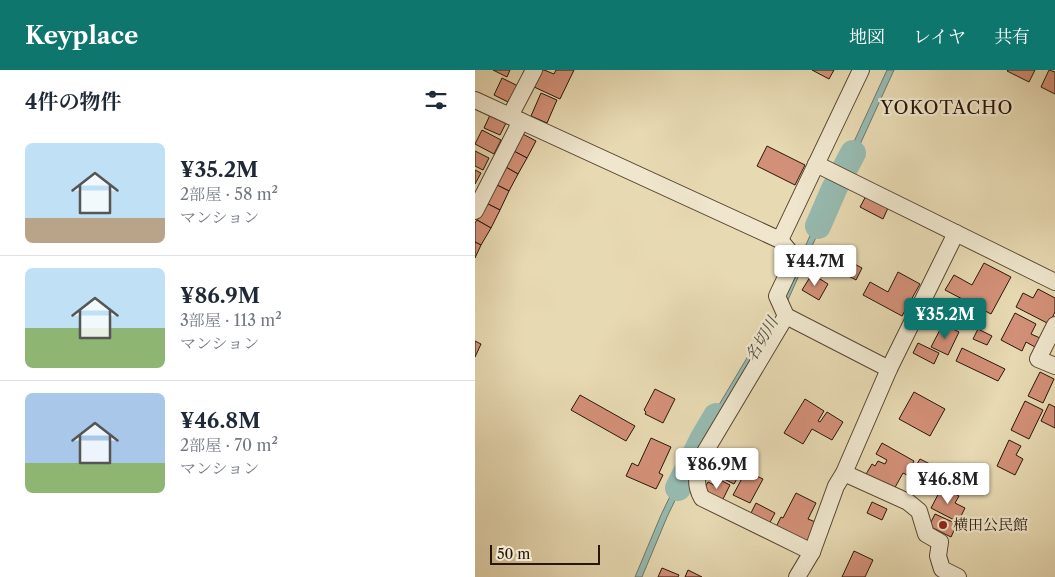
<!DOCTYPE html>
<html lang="ja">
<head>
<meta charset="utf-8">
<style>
  :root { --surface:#fff; --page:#f2f2f3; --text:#1f2937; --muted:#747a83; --line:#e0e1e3; --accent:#0f766e }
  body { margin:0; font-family:"Libre Caslon Text","Noto Serif JP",serif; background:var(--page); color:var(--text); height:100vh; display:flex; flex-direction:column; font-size:19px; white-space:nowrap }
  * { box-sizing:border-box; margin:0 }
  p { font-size:16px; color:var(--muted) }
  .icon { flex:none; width:28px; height:28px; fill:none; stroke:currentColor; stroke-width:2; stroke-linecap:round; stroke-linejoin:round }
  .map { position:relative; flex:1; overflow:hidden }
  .panel { display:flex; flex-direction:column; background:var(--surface); width:475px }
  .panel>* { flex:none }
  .scale { position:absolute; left:15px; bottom:12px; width:110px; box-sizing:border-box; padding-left:5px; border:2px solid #281608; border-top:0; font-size:14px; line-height:18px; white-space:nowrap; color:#281608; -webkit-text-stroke:4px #efe6cd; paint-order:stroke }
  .price { position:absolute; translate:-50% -42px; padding:0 11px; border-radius:5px; background:#fff; color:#222; font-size:16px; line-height:32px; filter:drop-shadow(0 1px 2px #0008) }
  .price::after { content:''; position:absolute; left:50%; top:30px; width:15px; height:11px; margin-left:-8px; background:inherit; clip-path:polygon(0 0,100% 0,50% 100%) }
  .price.current { background:var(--accent); color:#fff }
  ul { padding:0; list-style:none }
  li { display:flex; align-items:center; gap:15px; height:125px; padding:0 25px }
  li+li { border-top:1px solid var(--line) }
  li span { display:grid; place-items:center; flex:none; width:140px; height:100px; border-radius:8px; color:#555 }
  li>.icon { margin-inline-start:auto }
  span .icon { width:60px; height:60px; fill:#fffc; stroke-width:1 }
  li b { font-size:21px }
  h2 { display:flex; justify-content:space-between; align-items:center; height:60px; padding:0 25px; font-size:21px }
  header { display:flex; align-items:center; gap:30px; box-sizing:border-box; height:70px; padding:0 25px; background:var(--accent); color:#fff }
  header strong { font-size:24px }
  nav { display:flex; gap:28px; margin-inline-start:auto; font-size:18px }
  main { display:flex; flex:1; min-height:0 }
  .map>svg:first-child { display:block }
  .water { fill:#97bab0; stroke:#6b786d }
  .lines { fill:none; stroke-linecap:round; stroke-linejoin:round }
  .river { stroke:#97bab0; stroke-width:26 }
  .building { fill:#d39078; stroke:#281608 }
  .minor-casing { stroke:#584732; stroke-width:18 }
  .minor { stroke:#efe6cd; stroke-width:16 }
  .poi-dot { fill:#8f2418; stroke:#efe6cd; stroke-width:2 }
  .labels { text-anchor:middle; stroke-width:4.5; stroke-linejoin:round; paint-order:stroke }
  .poi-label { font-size:15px; fill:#281608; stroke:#efe6cd; text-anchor:start }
  .water-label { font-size:16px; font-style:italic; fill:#4f4f43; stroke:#efe6cd }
  .quarter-label { font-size:18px; letter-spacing:1px; fill:#281608; stroke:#efe6cd }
</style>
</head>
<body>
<header>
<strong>Keyplace</strong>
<nav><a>地図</a><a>レイヤ</a><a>共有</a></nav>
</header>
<main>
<section class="panel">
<h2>4件の物件<svg class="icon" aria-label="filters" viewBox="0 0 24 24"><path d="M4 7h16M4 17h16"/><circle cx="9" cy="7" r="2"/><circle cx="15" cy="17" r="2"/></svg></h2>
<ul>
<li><span style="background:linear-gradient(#bfe0f5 75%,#b9a48a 0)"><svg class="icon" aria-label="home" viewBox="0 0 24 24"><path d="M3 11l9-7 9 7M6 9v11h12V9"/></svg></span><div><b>¥35.2M</b><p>2部屋 · 58 m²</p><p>マンション</p></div></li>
<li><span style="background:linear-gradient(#bfe0f5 60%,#8fb573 0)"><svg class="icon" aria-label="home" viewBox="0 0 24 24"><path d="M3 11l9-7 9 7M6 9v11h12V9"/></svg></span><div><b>¥86.9M</b><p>3部屋 · 113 m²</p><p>マンション</p></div></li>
<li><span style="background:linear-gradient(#a9c7e8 70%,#8fb573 0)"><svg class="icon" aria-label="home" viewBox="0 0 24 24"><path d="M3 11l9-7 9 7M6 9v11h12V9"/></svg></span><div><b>¥46.8M</b><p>2部屋 · 70 m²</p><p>マンション</p></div></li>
</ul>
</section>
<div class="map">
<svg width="580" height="507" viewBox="0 0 580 507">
  <rect width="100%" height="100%" fill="#e7d9b2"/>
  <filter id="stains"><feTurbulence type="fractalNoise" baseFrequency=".004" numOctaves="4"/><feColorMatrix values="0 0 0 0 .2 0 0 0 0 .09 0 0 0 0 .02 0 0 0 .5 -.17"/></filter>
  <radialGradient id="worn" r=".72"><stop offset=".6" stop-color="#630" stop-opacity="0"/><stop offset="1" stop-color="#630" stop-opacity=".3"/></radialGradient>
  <g class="water">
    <polygon points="412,0 419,0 371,105 365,102"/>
    <polygon points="354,122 360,125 312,232 307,230"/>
    <polygon points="294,251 300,255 227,379 220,375"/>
    <polygon points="216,383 221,387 192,447 167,507 160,507 186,445"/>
  </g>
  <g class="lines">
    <g class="river">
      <polyline points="343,156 359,119 378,83"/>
      <polyline points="203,418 228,368 241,346"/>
    </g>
  </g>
  <g class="building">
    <polygon points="18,0 35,0 32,7"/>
    <polygon points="65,0 69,0 79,4 81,0 99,0 85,29 57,16"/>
    <polygon points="337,0 359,0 354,9"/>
    <polygon points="533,0 560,0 554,12 532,1"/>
    <polygon points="574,0 580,2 580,24 566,17"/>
    <polygon points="27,8 43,16 35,33 19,25"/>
    <polygon points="66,23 82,30 72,53 56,46"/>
    <polygon points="15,45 31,53 25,65 9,58"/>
    <polygon points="7,60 26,70 19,84 0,74"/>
    <polygon points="46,63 61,71 52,88 37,80"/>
    <polygon points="292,76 330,95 320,115 282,96"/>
    <polygon points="37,80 52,88 43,104 29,96"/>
    <polygon points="0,81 14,88 8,100 0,96"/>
    <polygon points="29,96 43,104 34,121 20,114"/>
    <polygon points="0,100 6,103 0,114"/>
    <polygon points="20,114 34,121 25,140 11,133"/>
    <polygon points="391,126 413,138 408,149 385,137"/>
    <polygon points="11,133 25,140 16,158 2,150"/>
    <polygon points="2,150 16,158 6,175 0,172 0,153"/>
    <polygon points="0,172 6,175 0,188"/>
    <polygon points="372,190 387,198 381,210 366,202"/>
    <polygon points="509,193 536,207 516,244 470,220 479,205 497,215"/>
    <polygon points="423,202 445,214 427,246 388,225 395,212 413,222"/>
    <polygon points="337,204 353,214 344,230 327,220"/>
    <polygon points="563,219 580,228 580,242 574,254 541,237 548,223 558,228"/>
    <polygon points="540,243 561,254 556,264 565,268 560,277 551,272 547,281 526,270"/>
    <polygon points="468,254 484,262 473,285 456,277"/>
    <polygon points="503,259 517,266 512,275 498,269"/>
    <polygon points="0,271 6,274 0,287"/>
    <polygon points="443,273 464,283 459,294 438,283"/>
    <polygon points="487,278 530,299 523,311 481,291"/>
    <polygon points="565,302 579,309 568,333 553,326"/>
    <polygon points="180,319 200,329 188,353 170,344 171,342 169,340"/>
    <polygon points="439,322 470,339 455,366 424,349"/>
    <polygon points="105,325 160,356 151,371 96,340"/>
    <polygon points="330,329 349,341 343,351 345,352 352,342 368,352 357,370 337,359 328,374 309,363"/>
    <polygon points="550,331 568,340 554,369 536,360"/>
    <polygon points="574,334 580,337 580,358 566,351"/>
    <polygon points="176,368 196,377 184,403 188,405 181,419 151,406 157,393 163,396"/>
    <polygon points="534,370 546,376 541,385 548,389 540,405 522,396"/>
    <polygon points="407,373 439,391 432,405 428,403 418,421 390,406 397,394 400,396 403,391 410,394 412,390 401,384"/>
    <polygon points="445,389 455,394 445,409 436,404"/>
    <polygon points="254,390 268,398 259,414 245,407"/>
    <polygon points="271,401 288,409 275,433 258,425"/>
    <polygon points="245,410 255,415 247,431 228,421 233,412 241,416"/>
    <polygon points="467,417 484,426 480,433 490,438 483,452 456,438"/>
    <polygon points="321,423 341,433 333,449 343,453 332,475 300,459 306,447 308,448"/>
    <polygon points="397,432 412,439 407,450 392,443"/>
    <polygon points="281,433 300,443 293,456 274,447"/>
    <polygon points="460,444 482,454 476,467 454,456"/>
    <polygon points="379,481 398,490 390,507 367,507"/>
    <polygon points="187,498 204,505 203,507 183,507"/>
    <polygon points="213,500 227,507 210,507"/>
  </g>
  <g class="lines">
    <g class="minor-casing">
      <g id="minor">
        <polyline points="0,30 305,170 320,188 302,226 311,246 414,299"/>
        <polyline points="35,46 59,0"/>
        <polyline points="341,94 580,212"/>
        <polyline points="0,141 46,51"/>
        <polyline points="305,170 386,0"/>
        <path d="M311,246L227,387C222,402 219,414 227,428L337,482"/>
        <polyline points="580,255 563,289 580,296"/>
        <polyline points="369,403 433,432 444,441 451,464 465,472 463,486 467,499 483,507"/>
        <polyline points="322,507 337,482 361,416 369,403 414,299 481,163"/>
      </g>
    </g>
    <use href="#minor" class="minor"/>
  </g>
  <circle class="poi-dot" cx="468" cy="455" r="5"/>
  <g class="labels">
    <g class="poi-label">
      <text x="478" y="460">横田公民館</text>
    </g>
    <g class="water-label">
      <text transform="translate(286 269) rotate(-60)" y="6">名切川</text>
    </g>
    <g class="quarter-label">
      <text x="472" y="44">YOKOTACHO</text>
    </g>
  </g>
  <rect width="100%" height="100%" filter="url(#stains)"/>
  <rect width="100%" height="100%" fill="url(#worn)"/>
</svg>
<div class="scale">50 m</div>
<b class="price" style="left:340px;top:217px">¥44.7M</b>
<b class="price current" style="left:470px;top:270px">¥35.2M</b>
<b class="price" style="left:242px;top:420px">¥86.9M</b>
<b class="price" style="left:473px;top:435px">¥46.8M</b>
</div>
</main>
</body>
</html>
